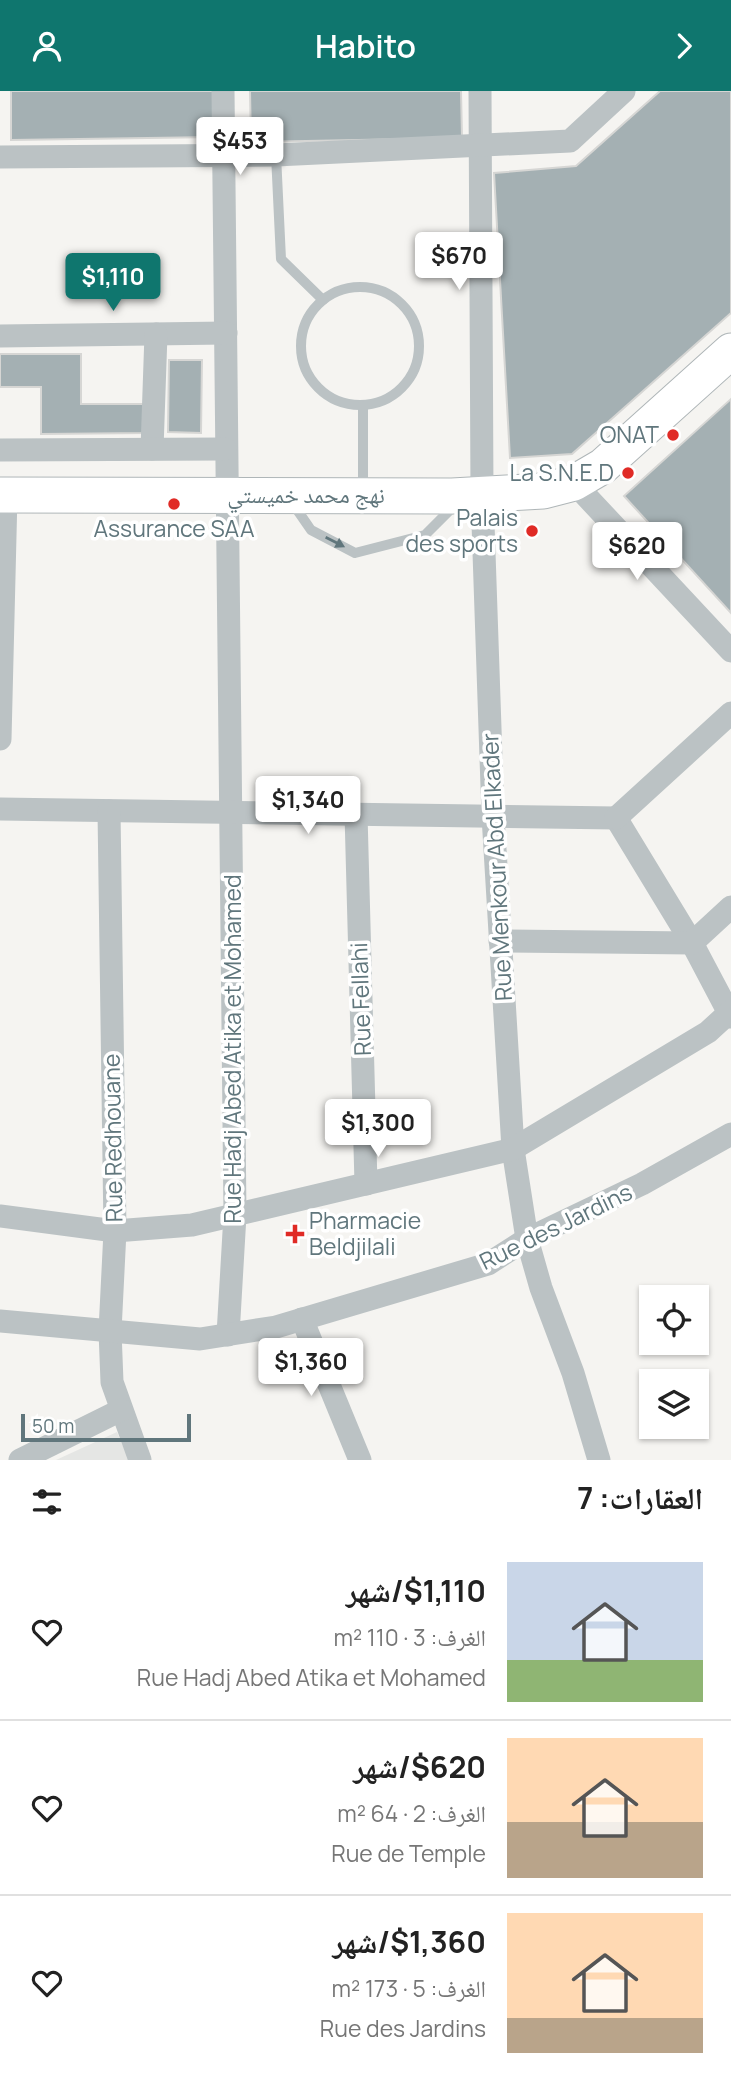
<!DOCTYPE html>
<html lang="ar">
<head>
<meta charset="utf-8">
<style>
  :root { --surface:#fff; --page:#f2f2f2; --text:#222; --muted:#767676; --line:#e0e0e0; --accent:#0f766e }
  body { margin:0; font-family:Manrope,"Noto Naskh Arabic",sans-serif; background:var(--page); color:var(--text); direction:rtl; height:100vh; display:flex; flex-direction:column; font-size:26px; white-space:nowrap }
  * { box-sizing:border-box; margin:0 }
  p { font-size:23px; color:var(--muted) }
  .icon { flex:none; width:38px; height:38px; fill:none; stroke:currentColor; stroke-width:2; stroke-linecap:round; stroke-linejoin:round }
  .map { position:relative; height:1369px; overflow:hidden; direction:ltr }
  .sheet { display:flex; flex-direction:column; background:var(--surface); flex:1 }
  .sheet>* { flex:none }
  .buttons { position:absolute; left:639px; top:1194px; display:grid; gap:14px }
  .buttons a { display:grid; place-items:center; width:70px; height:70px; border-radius:0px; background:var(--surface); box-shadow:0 2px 5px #0004; font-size:35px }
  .scale { position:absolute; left:21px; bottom:18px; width:170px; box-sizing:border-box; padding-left:7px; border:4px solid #60767c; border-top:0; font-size:19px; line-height:24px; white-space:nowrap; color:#60767c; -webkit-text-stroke:5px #fff; paint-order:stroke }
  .price { position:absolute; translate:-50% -60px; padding:0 16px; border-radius:7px; background:#fff; color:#222; font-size:23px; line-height:46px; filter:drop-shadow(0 2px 4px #0008) }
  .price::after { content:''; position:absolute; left:50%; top:42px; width:21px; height:16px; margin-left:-10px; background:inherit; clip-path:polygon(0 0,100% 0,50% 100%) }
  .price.current { background:var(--accent); color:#fff }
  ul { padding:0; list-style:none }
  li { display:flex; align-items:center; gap:21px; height:175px; padding:0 28px }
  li+li { border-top:2px solid var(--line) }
  li span { display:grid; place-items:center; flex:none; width:196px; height:140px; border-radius:0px; color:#555 }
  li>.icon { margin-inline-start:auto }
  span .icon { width:84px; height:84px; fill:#fffc; stroke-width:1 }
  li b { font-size:30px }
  h2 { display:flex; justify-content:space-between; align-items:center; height:84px; padding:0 28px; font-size:30px }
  header { display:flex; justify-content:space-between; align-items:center; height:91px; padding:0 28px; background:var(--accent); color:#fff; font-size:32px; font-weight:600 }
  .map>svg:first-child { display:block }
  .built { fill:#e5e6e4 }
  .building { fill:#a4b0b3; stroke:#d6d6d4; stroke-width:2 }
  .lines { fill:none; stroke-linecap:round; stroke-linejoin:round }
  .primary-casing { stroke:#afb6b8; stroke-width:37 }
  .lane { stroke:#bbc2c4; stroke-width:10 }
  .street { stroke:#bbc2c4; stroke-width:23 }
  .primary { stroke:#fff; stroke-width:35 }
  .oneway { fill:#60767c }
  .poi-dot { fill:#e02b26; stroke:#fff; stroke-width:2.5 }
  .labels { text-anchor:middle; stroke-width:7; stroke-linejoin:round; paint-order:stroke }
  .poi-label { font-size:23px; fill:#60767c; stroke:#fff; text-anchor:end }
  .street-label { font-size:23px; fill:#60767c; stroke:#fff }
</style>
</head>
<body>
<header><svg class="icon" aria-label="forward" viewBox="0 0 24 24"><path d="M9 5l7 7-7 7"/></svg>Habito<svg class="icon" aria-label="person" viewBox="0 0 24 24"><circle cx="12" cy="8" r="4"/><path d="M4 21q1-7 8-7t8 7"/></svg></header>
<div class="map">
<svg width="731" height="1369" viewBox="0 0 731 1369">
  <rect width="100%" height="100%" fill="#f5f4f1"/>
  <polygon class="built" points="117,1341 129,1369 56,1369"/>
  <g class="building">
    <polygon points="11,0 214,0 215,46 11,49"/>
    <polygon points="250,0 461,0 462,47 251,51"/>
    <polygon points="660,0 731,0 731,222 572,363 510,367 494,82 576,75"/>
    <polygon points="0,263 81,263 81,313 147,313 147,342 41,343 41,296 0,296"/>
    <polygon points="169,269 202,269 201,342 168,341"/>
    <polygon points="731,308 731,522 624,405"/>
  </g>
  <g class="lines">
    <g class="primary-casing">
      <polyline id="primary" points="0,404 452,405 543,400 574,392 603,375 731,260"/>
    </g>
    <g class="lane">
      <polyline points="276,64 281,168 323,209"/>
      <circle cx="360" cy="255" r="59"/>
      <polyline points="363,315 363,402"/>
      <polyline points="291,410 311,439 355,462 425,444 456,413"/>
    </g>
    <g class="street">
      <polyline points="223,0 235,1124 228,1244"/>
      <polyline points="480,0 482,403 493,725 513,1058 527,1148 541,1197 573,1282 599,1369"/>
      <polyline points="0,66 276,64 570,50 624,0"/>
      <polyline points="0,245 226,242"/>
      <polyline points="152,358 156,243"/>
      <polyline points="0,359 225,358"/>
      <polyline points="574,392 731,560"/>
      <polyline points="0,648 6,404"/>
      <polyline points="0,718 616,727"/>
      <polyline points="109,720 115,1140 110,1240 112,1291 140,1369"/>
      <polyline points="356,723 366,1093"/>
      <polyline points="616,727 692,852 731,926"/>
      <polyline points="616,727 731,622"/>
      <polyline points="500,850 692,852 731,816"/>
      <polyline points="0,1125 115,1140 192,1134 513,1058 708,941 731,920"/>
      <polyline points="302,1228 360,1369"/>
      <polyline points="0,1230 200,1248 276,1236 488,1173 527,1148 642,1093 731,1043"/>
      <polyline points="20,1369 121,1319"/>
    </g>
    <use href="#primary" class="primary"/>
  </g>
  <defs><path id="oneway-solid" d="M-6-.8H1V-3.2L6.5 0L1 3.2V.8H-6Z" transform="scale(1.75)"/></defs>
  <use class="oneway" href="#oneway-solid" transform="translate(335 451) rotate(27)"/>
  <g class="poi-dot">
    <circle cx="673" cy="344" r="7"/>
    <circle cx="628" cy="382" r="7"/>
    <circle cx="174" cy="413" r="7"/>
    <circle cx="532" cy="440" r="7"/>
    <path d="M291.5 1132.5h7v7h7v7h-7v7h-7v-7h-7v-7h7z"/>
  </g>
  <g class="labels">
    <g class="poi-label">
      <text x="659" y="352">ONAT</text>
      <text x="614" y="390">La S.N.E.D</text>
      <text x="518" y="435">Palais<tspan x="518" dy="26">des sports</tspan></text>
      <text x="174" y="446" text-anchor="middle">Assurance SAA</text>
      <text x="309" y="1138" text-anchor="start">Pharmacie<tspan x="309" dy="26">Beldjilali</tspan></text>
    </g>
    <g class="street-label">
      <text x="306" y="412">نهج محمد خميستي</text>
      <text transform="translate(497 776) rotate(-93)" y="8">Rue Menkour Abd Elkader</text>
      <text transform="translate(361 908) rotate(-92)" y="8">Rue Fellahi</text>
      <text transform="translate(233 958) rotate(-90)" y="8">Rue Hadj Abed Atika et Mohamed</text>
      <text transform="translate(113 1047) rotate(-91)" y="8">Rue Redhouane</text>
      <text transform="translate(556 1136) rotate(-26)" y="8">Rue des Jardins</text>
    </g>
  </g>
</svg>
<div class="buttons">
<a><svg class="icon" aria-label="locate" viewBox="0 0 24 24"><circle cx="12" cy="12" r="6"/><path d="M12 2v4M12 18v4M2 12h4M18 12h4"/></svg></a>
<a><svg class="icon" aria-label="layers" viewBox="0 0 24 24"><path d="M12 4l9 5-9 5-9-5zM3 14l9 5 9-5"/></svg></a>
</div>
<div class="scale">50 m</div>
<b class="price" style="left:240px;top:86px">$453</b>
<b class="price" style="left:459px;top:201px">$670</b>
<b class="price current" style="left:113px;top:222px">$1,110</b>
<b class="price" style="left:637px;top:491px">$620</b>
<b class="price" style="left:308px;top:745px">$1,340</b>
<b class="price" style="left:378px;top:1068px">$1,300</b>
<b class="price" style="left:311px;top:1307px">$1,360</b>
</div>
<section class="sheet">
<h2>العقارات: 7<svg class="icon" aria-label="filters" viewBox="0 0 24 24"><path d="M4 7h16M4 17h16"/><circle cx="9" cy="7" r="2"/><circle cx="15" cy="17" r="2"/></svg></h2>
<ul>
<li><span style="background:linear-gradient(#c9d6e8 70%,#8fb573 0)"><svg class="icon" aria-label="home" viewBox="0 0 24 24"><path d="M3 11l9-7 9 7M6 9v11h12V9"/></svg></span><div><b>$1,110/شهر</b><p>الغرف: 3 · 110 m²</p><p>Rue Hadj Abed Atika et Mohamed</p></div><svg class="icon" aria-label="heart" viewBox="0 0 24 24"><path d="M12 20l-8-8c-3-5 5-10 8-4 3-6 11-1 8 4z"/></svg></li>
<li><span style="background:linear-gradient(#ffd9b3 60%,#b9a48a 0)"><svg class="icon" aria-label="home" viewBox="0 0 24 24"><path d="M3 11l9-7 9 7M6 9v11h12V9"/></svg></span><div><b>$620/شهر</b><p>الغرف: 2 · 64 m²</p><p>Rue de Temple</p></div><svg class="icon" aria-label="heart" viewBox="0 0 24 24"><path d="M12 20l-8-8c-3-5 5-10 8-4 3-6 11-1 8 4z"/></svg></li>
<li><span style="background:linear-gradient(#ffd9b3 75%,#b9a48a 0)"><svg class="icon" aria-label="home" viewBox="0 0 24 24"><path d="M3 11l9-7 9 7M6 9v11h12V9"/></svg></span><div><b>$1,360/شهر</b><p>الغرف: 5 · 173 m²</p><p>Rue des Jardins</p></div><svg class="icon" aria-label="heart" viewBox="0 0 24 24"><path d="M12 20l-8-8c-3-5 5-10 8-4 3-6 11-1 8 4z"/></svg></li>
</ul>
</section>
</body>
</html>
